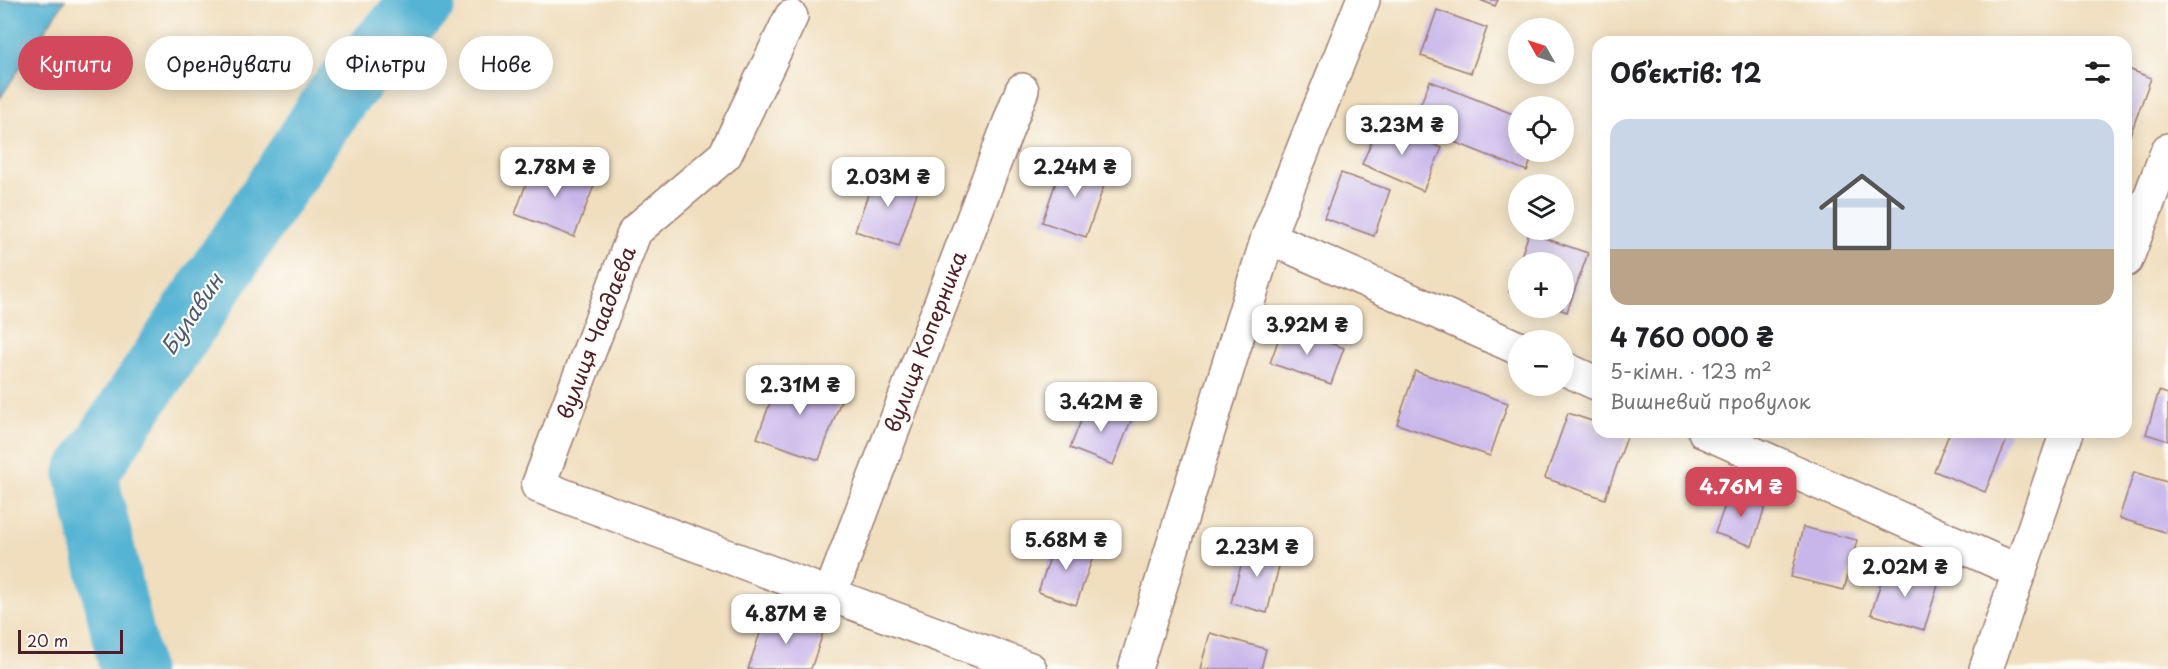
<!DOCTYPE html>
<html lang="uk">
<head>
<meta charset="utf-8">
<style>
  :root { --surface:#fff; --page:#f2f2f2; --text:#202124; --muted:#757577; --line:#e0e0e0; --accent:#d1495b }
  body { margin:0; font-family:"Playpen Sans",sans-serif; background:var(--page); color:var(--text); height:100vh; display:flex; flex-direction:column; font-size:22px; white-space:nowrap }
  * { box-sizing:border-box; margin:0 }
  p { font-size:20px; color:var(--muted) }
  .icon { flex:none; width:33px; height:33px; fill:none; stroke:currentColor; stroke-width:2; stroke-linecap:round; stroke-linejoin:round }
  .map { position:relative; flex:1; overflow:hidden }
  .panel { position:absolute; left:1592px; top:36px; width:540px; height:402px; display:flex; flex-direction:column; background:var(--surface); border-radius:18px; box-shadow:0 3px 15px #0003 }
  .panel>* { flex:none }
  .guide { position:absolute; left:18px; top:36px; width:570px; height:54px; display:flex; gap:12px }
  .needle { width:39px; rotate:309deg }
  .controls { position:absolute; left:1508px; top:18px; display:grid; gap:12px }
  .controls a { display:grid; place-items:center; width:66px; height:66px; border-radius:50%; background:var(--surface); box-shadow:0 3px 15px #0003; font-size:30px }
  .scale { position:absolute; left:18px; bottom:15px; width:105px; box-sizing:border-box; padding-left:6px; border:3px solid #4a1f2b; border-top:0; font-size:16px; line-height:21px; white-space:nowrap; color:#4a1f2b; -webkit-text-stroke:4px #fdfcf7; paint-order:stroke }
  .price { position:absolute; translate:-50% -51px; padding:0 14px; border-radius:12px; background:#fff; color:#222; font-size:20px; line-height:39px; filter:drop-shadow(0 2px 3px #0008) }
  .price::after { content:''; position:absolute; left:50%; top:36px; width:18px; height:14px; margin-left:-9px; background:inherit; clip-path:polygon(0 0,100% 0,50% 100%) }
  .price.active { background:var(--accent); color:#fff }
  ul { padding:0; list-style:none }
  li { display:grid; align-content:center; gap:12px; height:318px; padding:0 18px }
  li+li { border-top:2px solid var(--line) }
  li span { display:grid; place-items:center; height:186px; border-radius:18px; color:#555 }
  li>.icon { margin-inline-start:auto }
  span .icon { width:108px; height:108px; fill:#fffc; stroke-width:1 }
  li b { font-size:26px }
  h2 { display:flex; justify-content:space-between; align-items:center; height:72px; padding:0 18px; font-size:26px }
  .tag { padding:0 21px; border-radius:27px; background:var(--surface); box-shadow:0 3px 15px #0003; font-size:21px; line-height:54px }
  .tag.active { background:var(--accent); color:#fff }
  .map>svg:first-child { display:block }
  .water { fill:#54b3d3; stroke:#4f697f; stroke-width:1.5 }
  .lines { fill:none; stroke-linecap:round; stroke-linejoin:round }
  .river { stroke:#54b3d3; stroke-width:63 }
  .building { fill:#c8b6ea }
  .street-casing { stroke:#9d7e74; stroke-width:36 }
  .secondary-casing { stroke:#9d7e74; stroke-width:36 }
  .street { stroke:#fff; stroke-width:33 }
  .secondary { stroke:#fff; stroke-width:33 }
  .labels { text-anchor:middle; stroke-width:4.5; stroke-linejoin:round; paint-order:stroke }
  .street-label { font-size:21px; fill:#4a1f2b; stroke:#fdfcf7 }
  .water-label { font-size:22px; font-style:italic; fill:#4e5a6e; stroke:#fdfcf7 }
</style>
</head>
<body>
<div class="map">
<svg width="2168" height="669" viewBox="0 0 2168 669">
  <rect width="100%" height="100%" fill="#fdfcf7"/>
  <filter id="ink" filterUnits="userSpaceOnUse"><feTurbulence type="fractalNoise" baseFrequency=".0167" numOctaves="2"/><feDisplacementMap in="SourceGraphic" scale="12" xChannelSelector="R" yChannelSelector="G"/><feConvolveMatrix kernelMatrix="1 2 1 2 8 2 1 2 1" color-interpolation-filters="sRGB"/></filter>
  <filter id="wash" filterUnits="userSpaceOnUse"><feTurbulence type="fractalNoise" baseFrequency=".008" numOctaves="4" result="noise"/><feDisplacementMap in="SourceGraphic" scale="24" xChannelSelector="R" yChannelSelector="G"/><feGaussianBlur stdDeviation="1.35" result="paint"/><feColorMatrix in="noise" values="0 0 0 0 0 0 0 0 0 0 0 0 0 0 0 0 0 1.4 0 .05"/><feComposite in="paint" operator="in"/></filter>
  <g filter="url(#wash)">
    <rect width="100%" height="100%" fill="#f0debe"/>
    <polygon class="water" points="0,0 65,0 0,98"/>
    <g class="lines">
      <polyline class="river" points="131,669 86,474 338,95 425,0"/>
    </g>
    <g id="blocks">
      <g class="building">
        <polygon points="1480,0 1498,0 1495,6"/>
        <polygon points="1437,10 1487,28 1471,73 1421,56"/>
        <polygon points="2126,68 2151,78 2126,146"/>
        <polygon points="1430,81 1518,116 1518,152 1534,152 1527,171 1412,125"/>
        <polygon points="1380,122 1442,148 1423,191 1362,164"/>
        <polygon points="1064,159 1108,174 1086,237 1042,222"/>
        <polygon points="535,160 595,183 574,237 515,214"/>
        <polygon points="877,169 920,184 899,246 855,231"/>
        <polygon points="1341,173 1390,190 1374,236 1324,218"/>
        <polygon points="1529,233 1588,253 1567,312 1555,308 1563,308 1563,262 1519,262"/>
        <polygon points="1518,266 1518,295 1509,292"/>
        <polygon points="1283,327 1344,348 1331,384 1270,363"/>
        <polygon points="1415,371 1508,403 1490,456 1397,424"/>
        <polygon points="781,373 843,395 819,460 757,438"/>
        <polygon points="2159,391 2168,394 2168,441 2146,434"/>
        <polygon points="1089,401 1132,418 1113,465 1070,448"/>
        <polygon points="1568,413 1598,423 1598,432 1623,432 1628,434 1605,499 1545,478"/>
        <polygon points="1950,432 2010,432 1985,492 1934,471"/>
        <polygon points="2134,472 2167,482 2168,533 2119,518"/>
        <polygon points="1731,489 1767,502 1752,546 1715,533"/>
        <polygon points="1803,527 1857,540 1844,590 1791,577"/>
        <polygon points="1057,538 1095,551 1076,605 1038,592"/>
        <polygon points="1247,543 1283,551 1267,613 1231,603"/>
        <polygon points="1886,566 1939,582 1924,630 1871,614"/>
        <polygon points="767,612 824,630 811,669 748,669"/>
        <polygon points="1210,633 1266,649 1261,669 1200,669"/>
      </g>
    </g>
  </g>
  <g filter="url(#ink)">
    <use href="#blocks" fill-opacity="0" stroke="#9d7e74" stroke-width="1.5"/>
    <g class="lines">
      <g class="street-casing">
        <g id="street">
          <polyline points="791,17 725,155 635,231 538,486 1030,669"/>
          <polyline points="1268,237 1518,348"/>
          <polyline points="1563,368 1598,384"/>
          <polyline points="1705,432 2020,572"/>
          <polyline points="830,595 1022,90"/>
          <polyline points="1135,669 1268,237 1363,0"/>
        </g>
      </g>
      <g class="secondary-casing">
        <g id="secondary">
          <polyline points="2126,260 2168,150"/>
          <polyline points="1986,669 2067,432"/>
        </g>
      </g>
      <use href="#street" class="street"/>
      <use href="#secondary" class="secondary"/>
    </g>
  </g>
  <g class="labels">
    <g class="street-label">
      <text transform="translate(597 333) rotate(-69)" y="7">вулиця Чаадаєва</text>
      <text transform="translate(926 342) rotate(-69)" y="7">вулиця Коперника</text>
    </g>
    <g class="water-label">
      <text transform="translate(192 314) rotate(-56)" y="8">Булавин</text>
    </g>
  </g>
</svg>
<div class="controls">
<a><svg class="needle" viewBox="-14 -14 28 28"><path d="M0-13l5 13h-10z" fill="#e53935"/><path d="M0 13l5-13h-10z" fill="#757577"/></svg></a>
<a><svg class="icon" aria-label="locate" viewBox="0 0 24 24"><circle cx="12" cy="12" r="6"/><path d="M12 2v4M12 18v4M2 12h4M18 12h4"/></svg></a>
<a><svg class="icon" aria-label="layers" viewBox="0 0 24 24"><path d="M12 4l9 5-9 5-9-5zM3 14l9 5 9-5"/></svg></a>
<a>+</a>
<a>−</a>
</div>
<div class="scale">20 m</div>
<b class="price" style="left:1402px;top:156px">3.23M ₴</b>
<b class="price" style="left:555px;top:198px">2.78M ₴</b>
<b class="price" style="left:1075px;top:198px">2.24M ₴</b>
<b class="price" style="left:888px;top:208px">2.03M ₴</b>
<b class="price" style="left:1307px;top:356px">3.92M ₴</b>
<b class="price" style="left:800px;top:416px">2.31M ₴</b>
<b class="price" style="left:1101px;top:433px">3.42M ₴</b>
<b class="price active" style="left:1741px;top:518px">4.76M ₴</b>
<b class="price" style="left:1066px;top:571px">5.68M ₴</b>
<b class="price" style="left:1257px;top:578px">2.23M ₴</b>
<b class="price" style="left:1905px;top:598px">2.02M ₴</b>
<b class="price" style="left:786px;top:645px">4.87M ₴</b>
<div class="guide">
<a class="tag active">Купити</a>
<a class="tag">Орендувати</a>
<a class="tag">Фільтри</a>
<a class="tag">Нове</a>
</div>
<section class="panel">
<h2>Об’єктів: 12<svg class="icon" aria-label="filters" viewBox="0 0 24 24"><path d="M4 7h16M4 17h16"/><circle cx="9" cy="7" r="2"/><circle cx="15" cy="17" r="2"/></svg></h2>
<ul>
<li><span style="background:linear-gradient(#c9d6e8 70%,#b9a48a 0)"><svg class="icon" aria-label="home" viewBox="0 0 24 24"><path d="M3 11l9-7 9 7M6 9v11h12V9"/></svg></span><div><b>4 760 000 ₴</b><p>5-кімн. · 123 m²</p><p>Вишневий провулок</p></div></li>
</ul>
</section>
</div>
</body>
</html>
